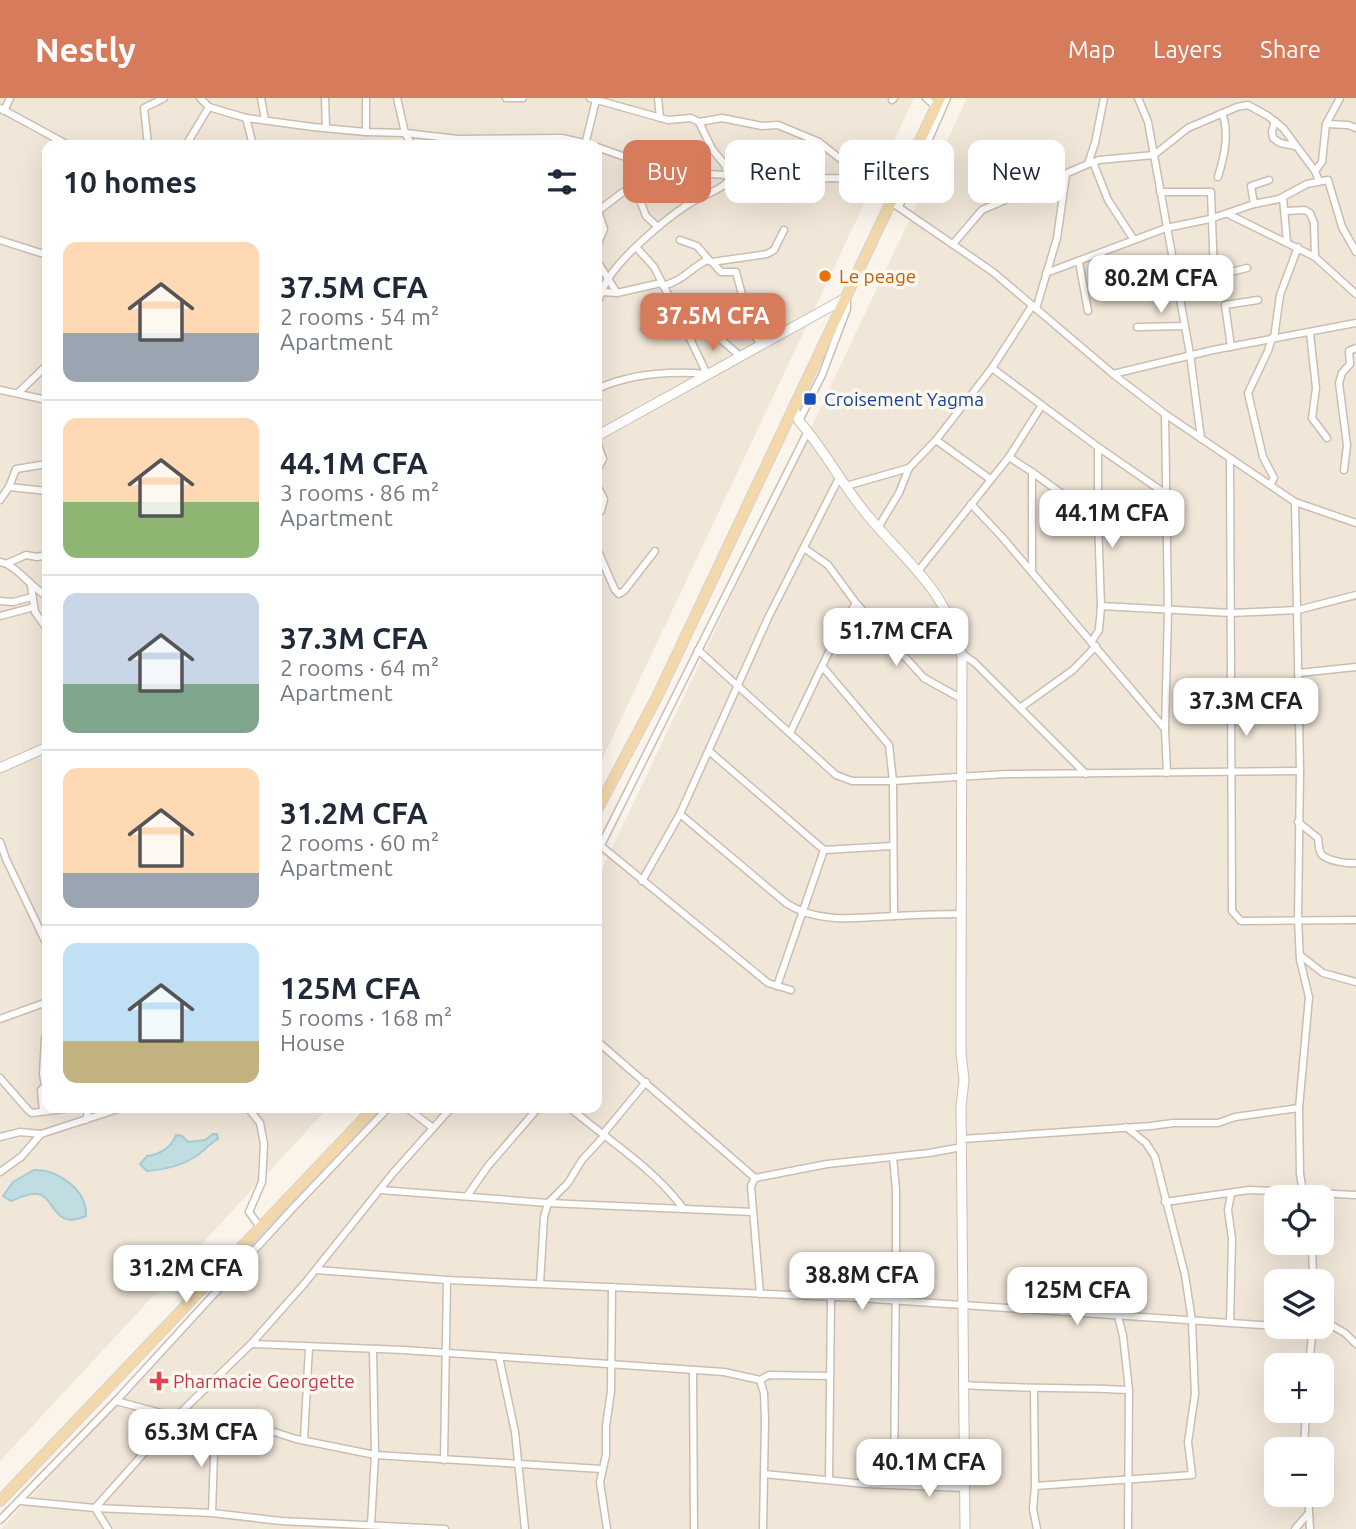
<!DOCTYPE html>
<html lang="en">
<head>
<meta charset="utf-8">
<style>
  :root { --surface:#fff; --page:#f2f2f3; --text:#1f2937; --muted:#747a83; --line:#e0e1e3; --accent:#d77b5d }
  body { margin:0; font-family:Ubuntu,sans-serif; background:var(--page); color:var(--text); height:100vh; display:flex; flex-direction:column; font-size:26px; white-space:nowrap }
  * { box-sizing:border-box; margin:0 }
  p { font-size:23px; color:var(--muted) }
  .icon { flex:none; width:38px; height:38px; fill:none; stroke:currentColor; stroke-width:2; stroke-linecap:round; stroke-linejoin:round }
  .map { position:relative; flex:1; overflow:hidden }
  .panel { position:absolute; left:42px; top:42px; width:560px; height:973px; display:flex; flex-direction:column; background:var(--surface); border-radius:14px; box-shadow:0 7px 28px #0002 }
  .panel>* { flex:none }
  .top-card { position:absolute; left:623px; top:42px; width:626px; height:63px; display:flex; gap:14px }
  .controls { position:absolute; left:1264px; top:1087px; display:grid; gap:14px }
  .controls a { display:grid; place-items:center; width:70px; height:70px; border-radius:14px; background:var(--surface); box-shadow:0 7px 28px #0002; font-size:35px }
  .price { position:absolute; translate:-50% -60px; padding:0 16px; border-radius:14px; background:#fff; color:#222; font-size:23px; line-height:46px; filter:drop-shadow(0 2px 4px #0008) }
  .price::after { content:''; position:absolute; left:50%; top:42px; width:21px; height:16px; margin-left:-10px; background:inherit; clip-path:polygon(0 0,100% 0,50% 100%) }
  .price.active { background:var(--accent); color:#fff }
  ul { padding:0; list-style:none }
  li { display:flex; align-items:center; gap:21px; height:175px; padding:0 21px }
  li+li { border-top:2px solid var(--line) }
  li span { display:grid; place-items:center; flex:none; width:196px; height:140px; border-radius:14px; color:#555 }
  li>.icon { margin-inline-start:auto }
  span .icon { width:84px; height:84px; fill:#fffc; stroke-width:1 }
  li b { font-size:30px }
  h2 { display:flex; justify-content:space-between; align-items:center; height:84px; padding:0 21px; font-size:30px }
  .tag { padding:0 24px; border-radius:14px; background:var(--surface); box-shadow:0 7px 28px #0002; font-size:24px; line-height:63px }
  .tag.active { background:var(--accent); color:#fff }
  header { display:flex; align-items:center; gap:42px; box-sizing:border-box; height:98px; padding:0 35px; background:var(--accent); color:#fff }
  header strong { font-size:33px }
  nav { display:flex; gap:38px; margin-inline-start:auto; font-size:24px }
  .map>svg:first-child { display:block }
  .residential { fill:#f1e7d9; fill-rule:evenodd }
  .water { fill:#c0dde2; stroke:#a7cbd3; stroke-width:2 }
  .lines { fill:none; stroke-linecap:round; stroke-linejoin:round }
  .street-casing { stroke:#ccbdb1; stroke-width:9 }
  .secondary-casing { stroke:#cebdaf; stroke-width:11 }
  .primary-casing { stroke:#d8d2ce; stroke-width:12 }
  .street { stroke:#fff; stroke-width:6 }
  .secondary { stroke:#fff; stroke-width:9 }
  .primary { stroke:#f2d8aa; stroke-width:10 }
  .food-dot { fill:#e8710a; stroke:#fdf8f0; stroke-width:2.5 }
  .transit-dot { fill:#1a4fb4; stroke:#fdf8f0; stroke-width:2.5 }
  .health-dot { fill:#e0444e; stroke:#fdf8f0; stroke-width:2.5 }
  .labels { text-anchor:middle; stroke-width:7; stroke-linejoin:round; paint-order:stroke }
  .food-label { font-size:19px; fill:#c56008; stroke:#fdf8f0; text-anchor:start }
  .transit-label { font-size:19px; fill:#164399; stroke:#fdf8f0; text-anchor:start }
  .health-label { font-size:19px; fill:#be3a42; stroke:#fdf8f0; text-anchor:start }
</style>
</head>
<body>
<header>
<strong>Nestly</strong>
<nav><a>Map</a><a>Layers</a><a>Share</a></nav>
</header>
<div class="map">
<svg width="1356" height="1431" viewBox="0 0 1356 1431">
  <rect width="100%" height="100%" fill="#faf4ea"/>
  <g class="residential">
    <polygon points="0,0 914,0 597,672 597,47 47,47 47,1010 328,1010 0,1363"/>
    <path d="M967,0H1356V1431H1L391,1010H597V782ZM1276,1099H1321V1144H1276ZM1276,1183H1321V1228H1276ZM1276,1267H1321V1312H1276ZM1276,1351H1321V1396H1276Z"/>
  </g>
  <g class="water">
    <path d="M213,1036H217L218,1041C209,1046 204,1053 195,1059C181,1068 163,1072 147,1073L140,1066L147,1058C159,1057 172,1049 176,1037L182,1038L188,1044L205,1042Z"/>
    <path d="M34,1072C58,1071 87,1092 86,1118C50,1134 56,1093 33,1096C26,1096 17,1101 11,1103L3,1098L13,1084Z"/>
  </g>
  <g class="lines">
    <g class="street-casing">
      <g id="street">
        <polyline points="200,0 209,9 246,20 313,29 366,34 405,35 458,41 562,40 592,47"/>
        <polyline points="261,0 265,22"/>
        <polyline points="325,0 326,30"/>
        <polyline points="366,0 366,34"/>
        <polyline points="397,0 405,35 412,47"/>
        <polyline points="506,0 523,0"/>
        <polyline points="590,0 668,22 691,20 699,24 722,20 762,28 778,27 819,44 844,64 854,81"/>
        <polyline points="658,0 660,20"/>
        <polyline points="926,0 936,9"/>
        <polyline points="1138,0 1148,24 1190,256 1201,341"/>
        <polyline points="892,2 894,0"/>
        <polyline points="0,10 68,47"/>
        <polyline points="4,13 10,0"/>
        <polyline points="246,20 253,47"/>
        <polyline points="1275,23 1272,33 1273,40 1280,45 1295,48"/>
        <polyline points="699,24 712,51 725,67 728,79"/>
        <polyline points="1326,26 1348,27 1356,30"/>
        <polyline points="148,47 144,10 164,0"/>
        <polyline points="186,47 209,9"/>
        <polyline points="585,47 596,2"/>
        <path d="M597,49C668,77 728,79 803,80C838,80 871,83 905,73"/>
        <polyline points="1093,64 1108,102 1134,142"/>
        <polyline points="1088,66 1099,62 1154,57 1188,30 1237,9 1248,7 1268,18 1283,30 1315,73 1319,83"/>
        <polyline points="647,67 637,94 646,118 658,129"/>
        <polyline points="1315,73 1322,64 1326,26 1340,0"/>
        <path d="M1218,79C1224,59 1230,35 1222,15"/>
        <polyline points="1160,94 1211,94 1214,176 1218,177 1247,170"/>
        <polyline points="1283,100 1287,144"/>
        <polyline points="891,104 993,174 1113,276 1165,316 1295,404 1300,673 1298,821 1300,862 1309,899 1299,1010 1300,1076 1304,1099"/>
        <polyline points="1254,106 1251,88 1269,82"/>
        <polyline points="899,109 947,0"/>
        <polyline points="1286,113 1305,112 1310,115 1314,125 1315,159"/>
        <polyline points="1228,116 1315,159 1356,196"/>
        <polyline points="0,142 47,157"/>
        <polyline points="680,142 697,148 709,162"/>
        <polyline points="953,146 982,112 1088,66 1095,45 1104,0"/>
        <polyline points="597,148 604,131 598,113 623,94 637,94"/>
        <polyline points="636,149 654,169 680,220 694,218 740,258"/>
        <polyline points="1101,155 1106,182 1109,183 1174,170"/>
        <polyline points="597,163 617,195"/>
        <polyline points="712,164 767,156 774,152 784,132"/>
        <polyline points="1079,164 1088,213"/>
        <polyline points="1046,175 1166,130 1210,121 1254,106 1279,101 1307,86 1328,82 1342,129 1356,154"/>
        <path d="M663,188C684,182 688,172 707,162L712,164L721,174H736L751,230L760,246"/>
        <polyline points="597,196 603,194 617,195 661,185"/>
        <path d="M597,205C601,198 603,188 608,181C623,157 663,123 687,107C702,97 721,93 733,79"/>
        <polyline points="1036,211 1057,140 1066,77"/>
        <polyline points="1137,229 1185,228"/>
        <polyline points="644,231 680,220 707,276"/>
        <polyline points="1310,235 1316,290 1312,320 1327,340"/>
        <polyline points="1274,240 1280,197 1298,149"/>
        <polyline points="1231,249 1225,207 1258,202"/>
        <polyline points="992,270 1032,208"/>
        <polyline points="1113,276 1213,252 1356,225"/>
        <path d="M597,291C630,276 671,273 707,276"/>
        <polyline points="0,292 47,302"/>
        <polyline points="18,295 47,267"/>
        <polyline points="1165,316 1168,513 1165,631 1167,675"/>
        <polyline points="799,323 822,277 847,211 847,203 844,201"/>
        <polyline points="936,342 990,381"/>
        <polyline points="597,344 603,361 597,372"/>
        <polyline points="1009,359 1032,374"/>
        <polyline points="1230,361 1232,813 1241,823 1356,822"/>
        <polyline points="1344,372 1347,347 1339,285 1342,275 1350,266 1349,253 1356,250"/>
        <polyline points="1270,387 1274,380 1263,359 1248,295 1268,253 1272,240"/>
        <polyline points="597,388 604,401 601,413 597,416"/>
        <polyline points="846,388 909,370 936,342 992,270 1098,349 1166,396"/>
        <polyline points="9,389 47,393"/>
        <polyline points="0,402 9,389 16,371 47,366"/>
        <polyline points="1295,404 1356,425"/>
        <polyline points="971,406 1002,439 1165,631"/>
        <polyline points="879,428 899,395 909,370"/>
        <polyline points="804,450 828,467 856,505 924,580 962,601"/>
        <polyline points="597,451 615,492 619,496 624,493 655,453"/>
        <path d="M0,464C17,467 30,489 47,498"/>
        <polyline points="8,465 26,457 37,459 47,457"/>
        <polyline points="919,472 1009,359 1042,307"/>
        <polyline points="1032,473 1032,374 1098,422"/>
        <polyline points="31,488 35,514 47,531"/>
        <polyline points="0,503 13,504 32,499"/>
        <polyline points="1101,508 1231,515 1298,512 1356,497"/>
        <polyline points="0,518 34,509"/>
        <polyline points="1092,543 1099,532 1101,508 1098,422 1098,349"/>
        <polyline points="698,552 836,677 852,683 893,683 889,647 822,568"/>
        <polyline points="961,555 975,565 1086,676"/>
        <polyline points="1299,575 1356,569"/>
        <polyline points="1020,610 1073,572 1096,548"/>
        <polyline points="790,635 838,535 856,505"/>
        <polyline points="709,653 824,752 777,888"/>
        <path d="M680,716L786,805C817,826 859,820 894,818C916,817 939,816 961,816"/>
        <path d="M1298,724L1318,740C1319,745 1318,753 1322,757C1329,763 1347,766 1356,765"/>
        <polyline points="0,744 6,761 47,847"/>
        <polyline points="601,748 768,885 791,892"/>
        <polyline points="824,752 892,748"/>
        <polyline points="597,755 807,335"/>
        <polyline points="642,783 680,716 768,520 839,380"/>
        <polyline points="894,818 893,683 1006,676 1300,673"/>
        <polyline points="1300,857 1323,875 1356,884"/>
        <polyline points="0,921 47,904"/>
        <polyline points="597,943 755,1080"/>
        <polyline points="0,980 29,1013 32,1015 64,1011"/>
        <polyline points="248,1010 260,1025 264,1046 262,1084 249,1114 260,1129"/>
        <polyline points="407,1010 433,1030"/>
        <path d="M570,1010C609,1043 652,1069 683,1110"/>
        <polyline points="43,1013 41,992 45,988 43,976 45,940 47,936"/>
        <polyline points="86,1022 89,1010"/>
        <polyline points="603,1036 646,984"/>
        <polyline points="0,1039 20,1034 41,1036"/>
        <polyline points="962,1041 1151,1028 1173,1025 1218,1025 1235,1019 1299,1010"/>
        <polyline points="893,1059 896,1092 896,1168 894,1386"/>
        <polyline points="0,1074 21,1059 41,1036 121,1010"/>
        <polyline points="380,1092 548,1105 753,1114"/>
        <polyline points="467,1098 488,1068 538,1010"/>
        <polyline points="1165,1104 1249,1092 1356,1097"/>
        <polyline points="1312,1144 1313,1183"/>
        <polyline points="316,1172 447,1182"/>
        <polyline points="540,1185 544,1119 548,1105 568,1085 582,1062 605,1037"/>
        <polyline points="760,1196 751,1088 755,1080 827,1066 929,1055 962,1049"/>
        <polyline points="1118,1218 1123,1238 1129,1292 1128,1431"/>
        <polyline points="1230,1225 1232,1141 1228,1112 1231,1096"/>
        <polyline points="1281,1228 1313,1231 1331,1227 1345,1235 1356,1246"/>
        <polyline points="251,1246 404,1252 652,1269 724,1274 760,1282 769,1277 830,1278"/>
        <polyline points="499,1259 515,1334 525,1431"/>
        <polyline points="1309,1267 1313,1228"/>
        <polyline points="693,1272 694,1431"/>
        <polyline points="760,1282 764,1295 765,1322 763,1431"/>
        <path d="M965,1287C1020,1291 1074,1289 1129,1292"/>
        <polyline points="1034,1291 1035,1388 1033,1411 1037,1431"/>
        <polyline points="116,1303 176,1319 247,1332 274,1334 296,1341 375,1357 602,1371"/>
        <polyline points="304,1342 309,1249"/>
        <polyline points="1304,1351 1306,1312"/>
        <polyline points="444,1362 447,1182 859,1200 1276,1228"/>
        <polyline points="764,1376 866,1386 965,1390"/>
        <polyline points="829,1381 831,1200"/>
        <polyline points="1035,1388 1192,1377 1188,1344 1195,1296 1192,1223 1185,1177 1155,1059 1146,1045 1126,1029"/>
        <polyline points="1308,1396 1310,1431"/>
        <polyline points="21,1403 95,1410 212,1415 281,1423 445,1431"/>
        <polyline points="95,1410 176,1319 251,1246 305,1185 393,1075 451,1010"/>
        <polyline points="95,1410 108,1431"/>
        <polyline points="212,1415 215,1326"/>
        <polyline points="0,1422 116,1303 292,1111 388,1010"/>
        <polyline points="371,1427 375,1357 373,1252"/>
        <polyline points="607,1431 600,1384 606,1357 606,1328 611,1293 612,1189"/>
        <polyline points="1295,1431 1308,1416"/>
      </g>
    </g>
    <g class="secondary-casing">
      <g id="secondary">
        <path d="M793,309L799,323C825,352 843,389 869,419C909,467 948,493 962,559L961,890V955L964,982L961,1009L965,1431"/>
        <polyline points="597,338 844,201"/>
        <polyline points="0,670 47,649"/>
      </g>
    </g>
    <g class="primary-casing">
      <g id="primary">
        <polyline points="597,712 657,599 940,0"/>
        <polyline points="0,1403 374,1010"/>
      </g>
    </g>
    <use href="#street" class="street"/>
    <use href="#secondary" class="secondary"/>
    <use href="#primary" class="primary"/>
  </g>
  <circle class="food-dot" cx="825" cy="178" r="7"/>
  <rect class="transit-dot" x="803" y="294" width="14" height="14" rx="3.5"/>
  <path class="health-dot" d="M155.5 1272.5h7v7h7v7h-7v7h-7v-7h-7v-7h7z"/>
  <g class="labels">
    <g class="food-label">
      <text x="839" y="185">Le peage</text>
    </g>
    <g class="transit-label">
      <text x="824" y="308">Croisement Yagma</text>
    </g>
    <g class="health-label">
      <text x="173" y="1290">Pharmacie Georgette</text>
    </g>
  </g>
</svg>
<div class="controls">
<a><svg class="icon" aria-label="locate" viewBox="0 0 24 24"><circle cx="12" cy="12" r="6"/><path d="M12 2v4M12 18v4M2 12h4M18 12h4"/></svg></a>
<a><svg class="icon" aria-label="layers" viewBox="0 0 24 24"><path d="M12 4l9 5-9 5-9-5zM3 14l9 5 9-5"/></svg></a>
<a>+</a>
<a>−</a>
</div>
<b class="price" style="left:1161px;top:217px">80.2M CFA</b>
<b class="price active" style="left:713px;top:255px">37.5M CFA</b>
<b class="price" style="left:1112px;top:452px">44.1M CFA</b>
<b class="price" style="left:896px;top:570px">51.7M CFA</b>
<b class="price" style="left:1246px;top:640px">37.3M CFA</b>
<b class="price" style="left:186px;top:1207px">31.2M CFA</b>
<b class="price" style="left:862px;top:1214px">38.8M CFA</b>
<b class="price" style="left:1077px;top:1229px">125M CFA</b>
<b class="price" style="left:201px;top:1371px">65.3M CFA</b>
<b class="price" style="left:929px;top:1401px">40.1M CFA</b>
<div class="top-card">
<a class="tag active">Buy</a>
<a class="tag">Rent</a>
<a class="tag">Filters</a>
<a class="tag">New</a>
</div>
<section class="panel">
<h2>10 homes<svg class="icon" aria-label="filters" viewBox="0 0 24 24"><path d="M4 7h16M4 17h16"/><circle cx="9" cy="7" r="2"/><circle cx="15" cy="17" r="2"/></svg></h2>
<ul>
<li><span style="background:linear-gradient(#ffd9b3 65%,#9aa5b1 0)"><svg class="icon" aria-label="home" viewBox="0 0 24 24"><path d="M3 11l9-7 9 7M6 9v11h12V9"/></svg></span><div><b>37.5M CFA</b><p>2 rooms · 54 m²</p><p>Apartment</p></div></li>
<li><span style="background:linear-gradient(#ffd9b3 60%,#8fb573 0)"><svg class="icon" aria-label="home" viewBox="0 0 24 24"><path d="M3 11l9-7 9 7M6 9v11h12V9"/></svg></span><div><b>44.1M CFA</b><p>3 rooms · 86 m²</p><p>Apartment</p></div></li>
<li><span style="background:linear-gradient(#c9d6e8 65%,#7fa58c 0)"><svg class="icon" aria-label="home" viewBox="0 0 24 24"><path d="M3 11l9-7 9 7M6 9v11h12V9"/></svg></span><div><b>37.3M CFA</b><p>2 rooms · 64 m²</p><p>Apartment</p></div></li>
<li><span style="background:linear-gradient(#ffd9b3 75%,#9aa5b1 0)"><svg class="icon" aria-label="home" viewBox="0 0 24 24"><path d="M3 11l9-7 9 7M6 9v11h12V9"/></svg></span><div><b>31.2M CFA</b><p>2 rooms · 60 m²</p><p>Apartment</p></div></li>
<li><span style="background:linear-gradient(#bfe0f5 70%,#c2b280 0)"><svg class="icon" aria-label="home" viewBox="0 0 24 24"><path d="M3 11l9-7 9 7M6 9v11h12V9"/></svg></span><div><b>125M CFA</b><p>5 rooms · 168 m²</p><p>House</p></div></li>
</ul>
</section>
</div>
</body>
</html>
